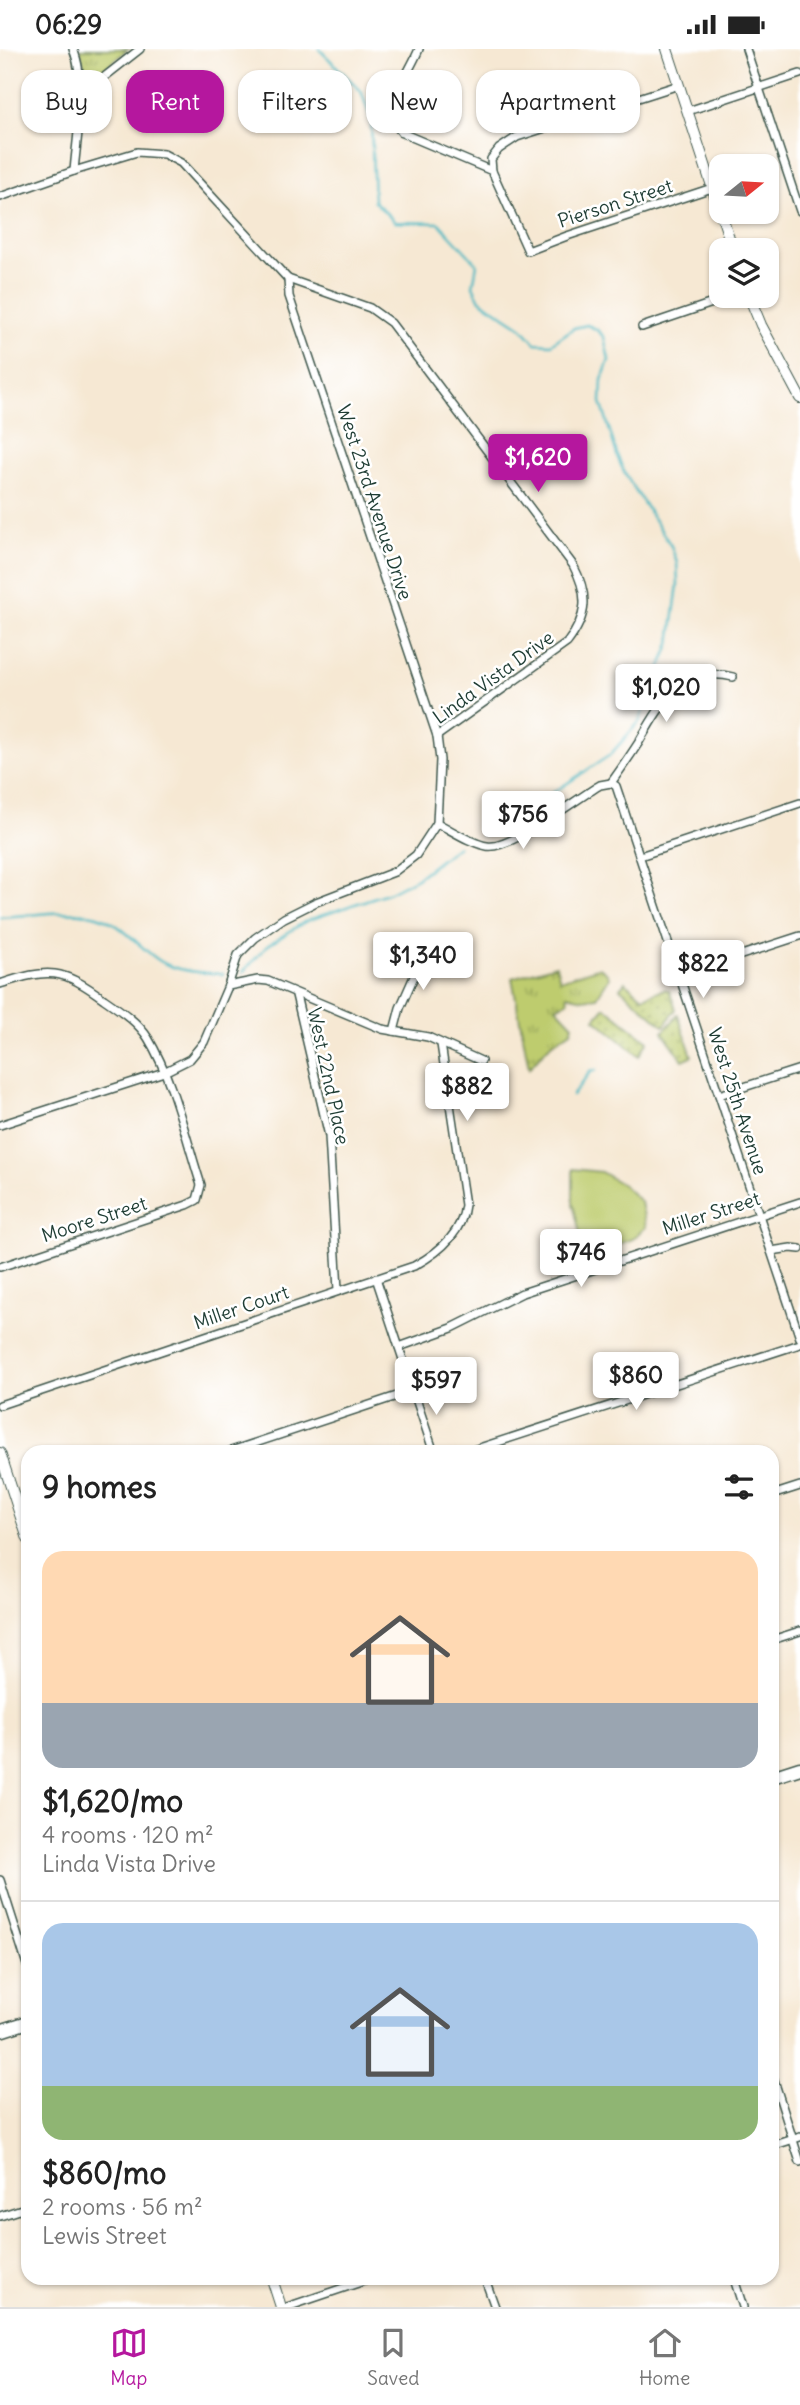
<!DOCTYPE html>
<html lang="en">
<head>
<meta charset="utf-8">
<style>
  :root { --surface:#fff; --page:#f2f2f2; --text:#222; --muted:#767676; --line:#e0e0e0; --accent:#b5179e }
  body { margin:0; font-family:Delius,sans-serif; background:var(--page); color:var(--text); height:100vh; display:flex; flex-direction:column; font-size:26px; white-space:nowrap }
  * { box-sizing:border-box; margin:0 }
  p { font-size:23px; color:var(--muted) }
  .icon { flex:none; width:38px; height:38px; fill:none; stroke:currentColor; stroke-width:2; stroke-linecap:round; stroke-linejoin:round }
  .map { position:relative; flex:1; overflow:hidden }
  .panel { position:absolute; left:21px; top:1396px; width:758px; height:840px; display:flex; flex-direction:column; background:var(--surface); border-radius:21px; box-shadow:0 2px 5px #0004 }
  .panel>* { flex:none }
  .banner { position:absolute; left:21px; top:21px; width:760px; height:63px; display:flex; gap:14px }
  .needle { width:46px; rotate:72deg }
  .fabs { position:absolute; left:709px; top:105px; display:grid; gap:14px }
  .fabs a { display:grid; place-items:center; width:70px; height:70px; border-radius:14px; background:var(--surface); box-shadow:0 2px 5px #0004; font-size:35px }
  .price { position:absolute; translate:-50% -60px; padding:0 16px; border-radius:7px; background:#fff; color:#222; font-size:23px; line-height:46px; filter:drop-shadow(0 2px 4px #0008) }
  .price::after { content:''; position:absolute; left:50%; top:42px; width:21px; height:16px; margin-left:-10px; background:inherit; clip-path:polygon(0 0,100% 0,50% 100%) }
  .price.current { background:var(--accent); color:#fff }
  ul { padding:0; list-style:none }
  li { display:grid; align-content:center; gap:14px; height:371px; padding:0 21px }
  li+li { border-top:2px solid var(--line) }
  li span { display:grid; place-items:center; height:217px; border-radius:21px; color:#555 }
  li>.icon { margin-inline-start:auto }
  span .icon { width:126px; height:126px; fill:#fffc; stroke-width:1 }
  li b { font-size:30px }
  h2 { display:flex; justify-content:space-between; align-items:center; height:84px; padding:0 21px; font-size:30px }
  .pill { padding:0 24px; border-radius:21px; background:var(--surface); box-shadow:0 2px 5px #0004; font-size:24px; line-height:63px }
  .pill.current { background:var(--accent); color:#fff }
  .status { display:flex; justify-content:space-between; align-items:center; height:49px; padding:0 35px; background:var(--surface); direction:ltr }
  .status svg { height:19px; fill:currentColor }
  .menu { display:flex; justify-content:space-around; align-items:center; height:98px; border-top:2px solid var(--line); background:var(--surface); font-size:19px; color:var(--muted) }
  .menu a { display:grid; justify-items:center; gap:4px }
  .menu .current { color:var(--accent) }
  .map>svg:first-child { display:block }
  .grass { fill:url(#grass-dots); stroke:#6e8451; stroke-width:2 }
  .park { fill:url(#park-tufts); stroke:#6e8451; stroke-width:2 }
  .pitch { fill:#becc6e; stroke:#6e8451; stroke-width:2 }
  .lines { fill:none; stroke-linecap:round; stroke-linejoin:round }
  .stream { stroke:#49b8c2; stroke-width:2.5 }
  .minor-casing { stroke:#3f574c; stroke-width:10 }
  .tertiary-casing { stroke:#3f574c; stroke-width:12 }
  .primary-casing { stroke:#3f574c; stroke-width:15 }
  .minor { stroke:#fff; stroke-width:7 }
  .tertiary { stroke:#fff; stroke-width:10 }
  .primary { stroke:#fff; stroke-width:12 }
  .labels { text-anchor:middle; stroke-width:5; stroke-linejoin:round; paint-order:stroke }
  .street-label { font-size:19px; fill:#1f3d34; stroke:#fff }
</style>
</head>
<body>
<div class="status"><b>06:29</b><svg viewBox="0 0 49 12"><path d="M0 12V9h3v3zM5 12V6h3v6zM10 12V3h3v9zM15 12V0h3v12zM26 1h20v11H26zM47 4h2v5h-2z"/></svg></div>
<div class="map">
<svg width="800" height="2258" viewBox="0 0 800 2258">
  <defs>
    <pattern id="grass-dots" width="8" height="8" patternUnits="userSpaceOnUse" patternTransform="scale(1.75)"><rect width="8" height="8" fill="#becc6e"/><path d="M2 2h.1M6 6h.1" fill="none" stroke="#9aa75b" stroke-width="1.8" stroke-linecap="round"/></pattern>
    <pattern id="park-tufts" width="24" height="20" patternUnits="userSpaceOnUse" patternTransform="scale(1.75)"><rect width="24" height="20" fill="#becc6e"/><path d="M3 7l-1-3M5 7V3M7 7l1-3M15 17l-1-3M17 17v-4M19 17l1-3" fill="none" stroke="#9aa75b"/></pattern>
  </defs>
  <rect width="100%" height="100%" fill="#fff"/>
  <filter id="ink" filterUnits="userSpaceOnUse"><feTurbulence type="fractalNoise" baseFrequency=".0143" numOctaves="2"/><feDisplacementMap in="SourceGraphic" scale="14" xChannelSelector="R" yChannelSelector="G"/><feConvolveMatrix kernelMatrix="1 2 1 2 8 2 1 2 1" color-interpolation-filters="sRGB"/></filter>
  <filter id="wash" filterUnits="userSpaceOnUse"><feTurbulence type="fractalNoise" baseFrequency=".00686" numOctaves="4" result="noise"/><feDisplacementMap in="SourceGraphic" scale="28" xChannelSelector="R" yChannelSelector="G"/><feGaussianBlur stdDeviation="1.57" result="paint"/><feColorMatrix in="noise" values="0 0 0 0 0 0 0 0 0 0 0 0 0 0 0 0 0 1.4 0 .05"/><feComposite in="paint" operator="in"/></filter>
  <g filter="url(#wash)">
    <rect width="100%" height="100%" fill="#f6e8d3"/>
    <g class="grass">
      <polygon points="625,933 643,948 664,940 669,941 676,960 664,977 620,939"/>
      <polygon points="605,958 648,992 639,1007 595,970"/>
      <polygon points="678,966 692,1007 683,1011 663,983"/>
    </g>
    <g class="park">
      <polygon points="80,0 128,0 86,36 84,16"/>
      <polygon points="556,916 560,931 600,918 607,924 609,929 597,948 583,950 567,946 568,952 556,958 573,976 571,982 550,996 529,1019 512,929"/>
    </g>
    <polygon class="pitch" points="573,1120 601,1123 623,1136 641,1153 646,1178 633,1190 593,1205 584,1201 573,1155"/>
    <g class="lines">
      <g class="stream">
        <polyline points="319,0 361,42 371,70 374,152 395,173 439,174 477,215 473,237 480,251 520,277 535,294 551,295 574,279 587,276 596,280 604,288 609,311 602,331 601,353 618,409 625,425 671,497 677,514 678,535 670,595 639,673 610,706 507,774 482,786"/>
        <path d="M0,868C30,867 75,858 103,869C125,878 140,899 160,912C177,923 203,924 223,925"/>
        <polyline points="243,923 267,897 306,872 390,843 417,829 458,797"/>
        <polyline points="572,1047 590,1023 596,1021"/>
      </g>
    </g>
  </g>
  <g filter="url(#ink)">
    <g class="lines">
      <g class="minor-casing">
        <g id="minor">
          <path d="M73,0C87,33 77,86 74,122"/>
          <path d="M419,0C409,26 379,60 402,84L492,122L528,202L567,187L712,139"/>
          <polyline points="746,0 800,162"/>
          <polyline points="80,47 140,0"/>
          <polyline points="688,62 800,25"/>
          <polyline points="492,122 491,110 499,100 517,88 679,36"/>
          <path d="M0,148L74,122L137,103L164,105L181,114L288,230L370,259L391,274L573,516C589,546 588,567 567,594L437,687"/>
          <polyline points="642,278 733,247"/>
          <path d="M611,734C621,720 630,707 639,693C661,655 682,616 733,628"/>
          <path d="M437,774C453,782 470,794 487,797C509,802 578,749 600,736L611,734L616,737L800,1289"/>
          <polyline points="640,807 800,754"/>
          <polyline points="680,926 800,887"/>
          <path d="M0,935C49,919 62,919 104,950C120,961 138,973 148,989C173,1030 186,1090 201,1136L197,1151L187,1156L0,1218"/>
          <polyline points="228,937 258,931 268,932 382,980 428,988 481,1012"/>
          <polyline points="296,946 329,1087 338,1241"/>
          <polyline points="394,982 400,959 428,896"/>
          <polyline points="719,1046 800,1020"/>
          <polyline points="0,1076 164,1023 190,1010 204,993 228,937 238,906 255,889 284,869 316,853 394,823 416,806 437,774 440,711 437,687 289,247 288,230"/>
          <polyline points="771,1202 791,1199 800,1200"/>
          <polyline points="376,1229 434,1404"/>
          <polyline points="399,1298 452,1279 522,1244 800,1153"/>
          <path d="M0,1356L414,1217C438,1204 462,1185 465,1156L441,995"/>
          <polyline points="225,1404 412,1342"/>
          <polyline points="464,1404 800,1295"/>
          <polyline points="772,1446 800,1437"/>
          <polyline points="772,1591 800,1582"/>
          <polyline points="0,1831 28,1919"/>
          <polyline points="772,2025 800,2113"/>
          <polyline points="772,2097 800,2088"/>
          <polyline points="0,2167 28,2158"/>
          <polyline points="485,2230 495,2258"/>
          <polyline points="734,2230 743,2258"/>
          <polyline points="287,2258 370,2230"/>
        </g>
      </g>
      <g class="tertiary-casing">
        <g id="tertiary">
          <polyline points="667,0 733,201"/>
          <polyline points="749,247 761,276 800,349"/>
          <polyline points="0,1404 28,1490"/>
          <polyline points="272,2230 281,2258"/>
        </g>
      </g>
      <g class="primary-casing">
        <g id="primary">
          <polyline points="772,1728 800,1719"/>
          <polyline points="0,1982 28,1973"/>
        </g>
      </g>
      <use href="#minor" class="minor"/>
      <use href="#tertiary" class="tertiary"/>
      <use href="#primary" class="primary"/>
    </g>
  </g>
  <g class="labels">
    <g class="street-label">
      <text transform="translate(615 154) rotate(-18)" y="7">Pierson Street</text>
      <text transform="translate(375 453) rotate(72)" y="7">West 23rd Avenue Drive</text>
      <text transform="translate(493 628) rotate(-36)" y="7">Linda Vista Drive</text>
      <text transform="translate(329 1027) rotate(78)" y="7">West 22nd Place</text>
      <text transform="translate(738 1052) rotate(72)" y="7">West 25th Avenue</text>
      <text transform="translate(711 1164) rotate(-18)" y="7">Miller Street</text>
      <text transform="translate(94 1170) rotate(-18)" y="7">Moore Street</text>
      <text transform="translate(241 1258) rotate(-19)" y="7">Miller Court</text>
    </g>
  </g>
</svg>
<div class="fabs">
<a><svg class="needle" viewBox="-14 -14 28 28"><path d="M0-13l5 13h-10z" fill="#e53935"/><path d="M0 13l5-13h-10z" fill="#767676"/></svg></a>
<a><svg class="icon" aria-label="layers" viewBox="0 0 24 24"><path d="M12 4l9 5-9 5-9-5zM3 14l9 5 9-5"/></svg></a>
</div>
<b class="price current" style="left:538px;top:445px">$1,620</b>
<b class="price" style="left:666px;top:675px">$1,020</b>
<b class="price" style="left:523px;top:802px">$756</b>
<b class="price" style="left:423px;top:943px">$1,340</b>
<b class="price" style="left:703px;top:951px">$822</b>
<b class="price" style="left:467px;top:1074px">$882</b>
<b class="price" style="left:581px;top:1240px">$746</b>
<b class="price" style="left:636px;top:1363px">$860</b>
<b class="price" style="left:436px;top:1368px">$597</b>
<div class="banner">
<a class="pill">Buy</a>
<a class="pill current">Rent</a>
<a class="pill">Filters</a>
<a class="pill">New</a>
<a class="pill">Apartment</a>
</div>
<section class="panel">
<h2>9 homes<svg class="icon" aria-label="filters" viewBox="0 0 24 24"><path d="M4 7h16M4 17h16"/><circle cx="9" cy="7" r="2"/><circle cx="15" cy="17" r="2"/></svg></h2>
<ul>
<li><span style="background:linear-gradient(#ffd9b3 70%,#9aa5b1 0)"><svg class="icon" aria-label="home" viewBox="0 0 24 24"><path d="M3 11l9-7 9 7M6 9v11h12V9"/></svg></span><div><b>$1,620/mo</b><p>4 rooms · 120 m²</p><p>Linda Vista Drive</p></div></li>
<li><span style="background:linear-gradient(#a9c7e8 75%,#8fb573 0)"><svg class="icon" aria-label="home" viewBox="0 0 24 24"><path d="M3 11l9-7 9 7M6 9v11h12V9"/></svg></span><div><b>$860/mo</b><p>2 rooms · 56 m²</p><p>Lewis Street</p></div></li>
</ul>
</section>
</div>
<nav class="menu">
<a class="current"><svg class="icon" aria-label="map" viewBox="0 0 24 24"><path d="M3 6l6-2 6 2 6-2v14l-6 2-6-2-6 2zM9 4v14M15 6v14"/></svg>Map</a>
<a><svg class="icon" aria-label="saved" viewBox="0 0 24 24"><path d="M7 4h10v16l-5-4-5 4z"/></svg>Saved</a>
<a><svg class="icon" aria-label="home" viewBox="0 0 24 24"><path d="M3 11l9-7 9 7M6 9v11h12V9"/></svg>Home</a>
</nav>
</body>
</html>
